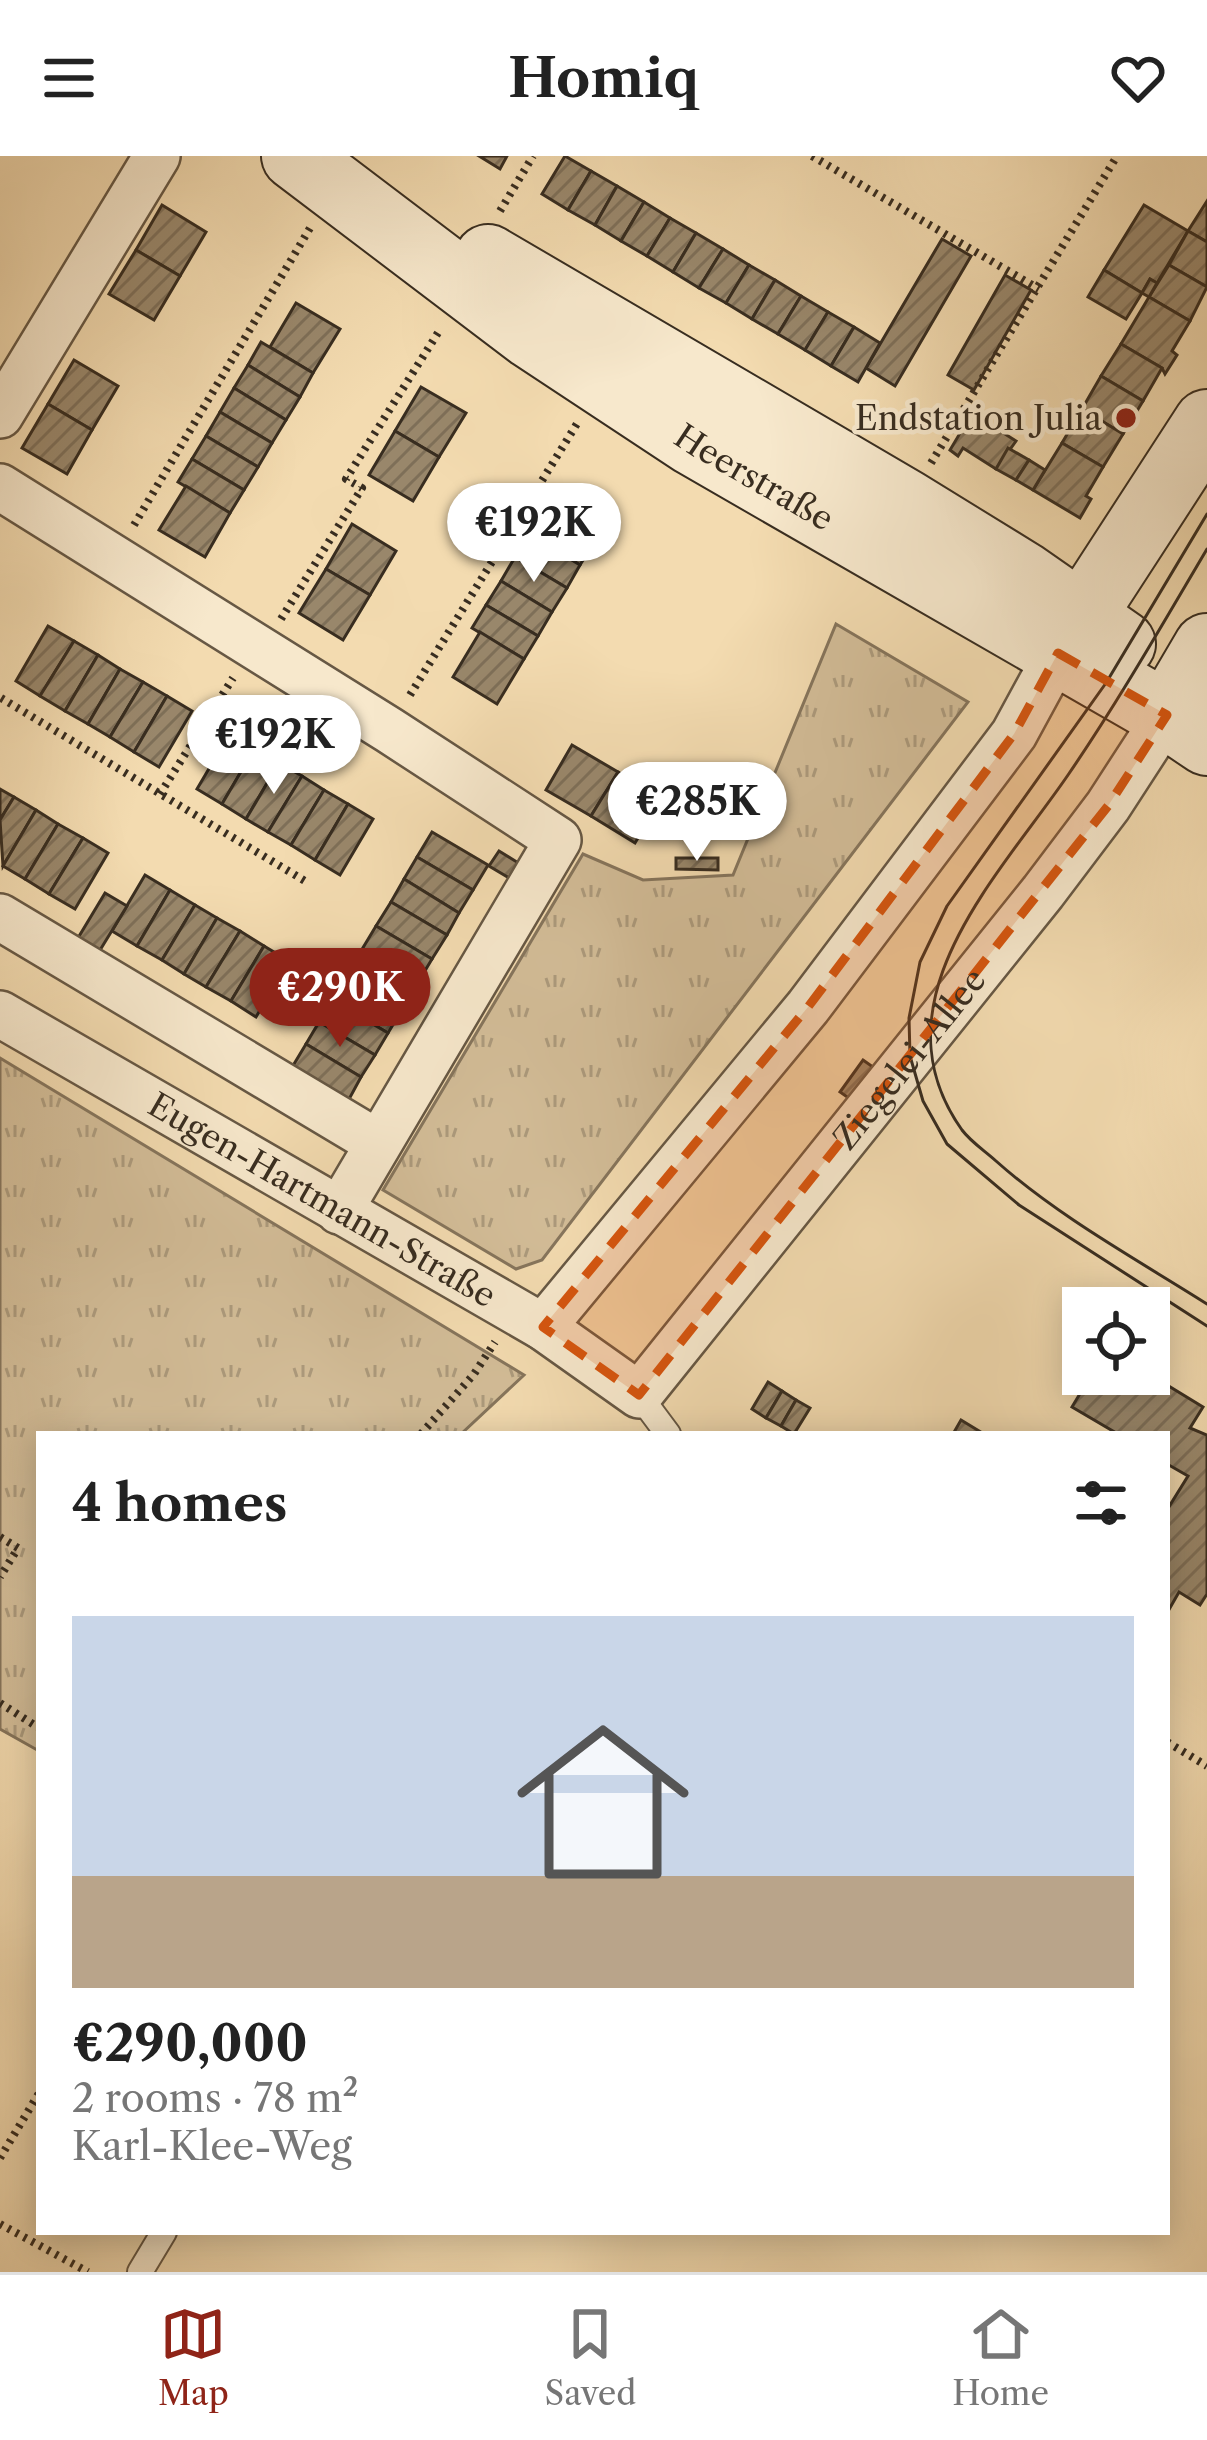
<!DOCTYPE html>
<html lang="en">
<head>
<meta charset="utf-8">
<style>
  :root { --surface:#fff; --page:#f2f2f2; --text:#222; --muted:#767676; --line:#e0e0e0; --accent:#8f2418 }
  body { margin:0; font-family:"Libre Caslon Text",serif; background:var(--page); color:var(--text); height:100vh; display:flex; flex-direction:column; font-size:45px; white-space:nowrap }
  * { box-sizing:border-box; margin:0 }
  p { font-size:39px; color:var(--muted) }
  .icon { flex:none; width:66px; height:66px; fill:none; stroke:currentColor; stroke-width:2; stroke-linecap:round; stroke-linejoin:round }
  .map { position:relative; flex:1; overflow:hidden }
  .side { position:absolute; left:36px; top:1275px; width:1134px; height:804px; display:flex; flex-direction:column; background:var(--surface); border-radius:0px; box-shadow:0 6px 30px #0003 }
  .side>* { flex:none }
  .tools { position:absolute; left:1062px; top:1131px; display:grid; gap:24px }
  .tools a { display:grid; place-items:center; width:108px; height:108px; border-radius:0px; background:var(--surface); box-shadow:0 6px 30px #0003; font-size:60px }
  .price { position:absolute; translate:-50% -102px; padding:0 27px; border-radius:42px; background:#fff; color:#222; font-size:39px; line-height:78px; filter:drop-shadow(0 3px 6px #0008) }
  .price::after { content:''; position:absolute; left:50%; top:72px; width:36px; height:27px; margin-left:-18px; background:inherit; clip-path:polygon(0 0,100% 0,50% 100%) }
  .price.current { background:var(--accent); color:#fff }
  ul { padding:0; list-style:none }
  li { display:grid; align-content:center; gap:24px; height:636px; padding:0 36px }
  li+li { border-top:3px solid var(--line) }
  li span { display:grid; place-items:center; height:372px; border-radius:0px; color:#555 }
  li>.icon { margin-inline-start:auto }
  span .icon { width:216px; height:216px; fill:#fffc; stroke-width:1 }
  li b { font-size:51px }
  h2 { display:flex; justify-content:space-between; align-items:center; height:144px; padding:0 36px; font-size:51px }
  header { display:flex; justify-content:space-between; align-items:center; height:156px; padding:0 36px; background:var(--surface); font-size:54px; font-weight:800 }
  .menu { display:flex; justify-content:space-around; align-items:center; height:168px; border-top:3px solid var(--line); background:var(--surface); font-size:33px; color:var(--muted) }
  .menu a { display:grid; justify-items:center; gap:6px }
  .menu .current { color:var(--accent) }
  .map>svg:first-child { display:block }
  .grass { fill:url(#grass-tufts); stroke:#86755c; stroke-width:3 }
  .building { fill:url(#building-hatch); stroke:#382d20; stroke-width:3 }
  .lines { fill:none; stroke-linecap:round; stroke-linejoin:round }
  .service-casing { stroke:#675844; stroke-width:28 }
  .minor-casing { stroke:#675844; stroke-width:50 }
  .secondary-casing { stroke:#382d20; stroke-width:70 }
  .path { stroke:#382d20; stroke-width:8; stroke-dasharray:3 6; stroke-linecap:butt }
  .service { stroke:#f7e8cc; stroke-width:24 }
  .minor { stroke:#f7e8cc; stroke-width:45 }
  .secondary { stroke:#f7e8cc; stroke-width:66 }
  .tram { stroke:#382d20; stroke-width:3 }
  .marked { fill:#d6550e; fill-opacity:0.2; stroke:#d6550e; stroke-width:9; stroke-dasharray:24 15; stroke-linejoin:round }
  .poi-dot { fill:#8f2418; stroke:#f7e8cc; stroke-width:4.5 }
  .labels { text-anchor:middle; stroke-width:9; stroke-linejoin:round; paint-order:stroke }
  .poi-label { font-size:33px; fill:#382d20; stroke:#f7e8cc; text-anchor:end }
  .street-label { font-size:33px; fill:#382d20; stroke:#f7e8cc }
</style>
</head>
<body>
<header><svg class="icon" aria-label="menu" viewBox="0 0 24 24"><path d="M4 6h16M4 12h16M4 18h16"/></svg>Homiq<svg class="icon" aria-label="heart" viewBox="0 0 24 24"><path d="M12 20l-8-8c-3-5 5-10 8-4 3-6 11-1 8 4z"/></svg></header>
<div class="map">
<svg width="1207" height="2116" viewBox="0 0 1207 2116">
  <defs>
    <pattern id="grass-tufts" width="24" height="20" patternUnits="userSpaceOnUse" patternTransform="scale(3)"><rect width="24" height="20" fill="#d3bd98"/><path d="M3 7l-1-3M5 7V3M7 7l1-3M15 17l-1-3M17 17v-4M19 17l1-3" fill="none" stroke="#ac9a7c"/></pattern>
    <pattern id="building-hatch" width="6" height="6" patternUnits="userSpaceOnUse" patternTransform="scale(3)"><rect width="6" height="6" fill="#99876b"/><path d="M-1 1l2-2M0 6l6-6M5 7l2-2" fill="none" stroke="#7e6f58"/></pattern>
  </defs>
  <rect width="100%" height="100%" fill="#f3dbb0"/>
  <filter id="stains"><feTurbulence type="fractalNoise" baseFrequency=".00167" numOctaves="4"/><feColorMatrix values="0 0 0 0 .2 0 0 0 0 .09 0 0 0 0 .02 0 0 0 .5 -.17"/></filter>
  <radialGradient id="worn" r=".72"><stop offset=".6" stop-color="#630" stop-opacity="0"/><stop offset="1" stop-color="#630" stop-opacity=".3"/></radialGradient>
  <g class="grass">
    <polygon points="836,468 968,546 542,1104 516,1113 383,1034 583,698 643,724 733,719"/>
    <polygon points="0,902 524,1219 461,1278 39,1278 39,1595 0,1573"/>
  </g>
  <g class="building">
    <polygon points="479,0 507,0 500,13"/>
    <polygon points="565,0 591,15 568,54 542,38"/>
    <polygon points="591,15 617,30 595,69 568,54"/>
    <polygon points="617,30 644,46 621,85 595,69"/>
    <polygon points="1207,45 1207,86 1188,75"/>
    <polygon points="644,46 670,62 647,100 621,85"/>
    <polygon points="162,49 206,76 180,120 136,94"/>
    <polygon points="1144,49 1188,75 1157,127 1150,123 1142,137 1104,114"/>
    <polygon points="670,62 696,77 673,116 647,100"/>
    <polygon points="1188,75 1207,86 1207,131 1169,109"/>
    <polygon points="696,77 723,93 699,132 673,116"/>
    <polygon points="942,83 971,100 895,230 866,212"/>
    <polygon points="723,93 749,109 726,147 699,132"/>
    <polygon points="136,94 180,120 154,164 109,138"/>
    <polygon points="749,109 775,124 752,163 726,147"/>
    <polygon points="1169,109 1207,131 1190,165 1149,141"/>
    <polygon points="1104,114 1142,137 1126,163 1088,141"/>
    <polygon points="1005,119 1031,134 974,234 948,219"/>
    <polygon points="1150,123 1157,127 1149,141 1142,137"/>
    <polygon points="775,124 801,140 778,178 752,163"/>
    <polygon points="801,140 828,156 805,194 778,178"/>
    <polygon points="1149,141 1190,165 1172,195 1177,199 1165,218 1162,212 1121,188"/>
    <polygon points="296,147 340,173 313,217 270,191"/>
    <polygon points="828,156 854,171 831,210 805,194"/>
    <polygon points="854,171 880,187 858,226 831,210"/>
    <polygon points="261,186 313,217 300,241 248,209"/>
    <polygon points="1121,188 1162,212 1143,245 1101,220"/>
    <polygon points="74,204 118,230 92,274 48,248"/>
    <polygon points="248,209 300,241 286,264 234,232"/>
    <polygon points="1101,220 1143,245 1123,278 1082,253"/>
    <polygon points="421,231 466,257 439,301 395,275"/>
    <polygon points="234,232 286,264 272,287 220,256"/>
    <polygon points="48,248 92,274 67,318 22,292"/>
    <polygon points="1082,253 1123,278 1103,311 1062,287"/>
    <polygon points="220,256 272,287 258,311 206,280"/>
    <polygon points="972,257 1016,285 996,313 963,292 958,300 950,294"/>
    <polygon points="395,275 439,301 413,345 369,319"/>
    <polygon points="206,280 258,311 244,334 192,303"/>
    <polygon points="1062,287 1103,311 1086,340 1091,343 1080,362 1033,334"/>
    <polygon points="1008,292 1029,304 1016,324 996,313"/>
    <polygon points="192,303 244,334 230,357 178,326"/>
    <polygon points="1029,304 1045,314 1033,334 1016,324"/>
    <polygon points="186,330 230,357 205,401 159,374"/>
    <polygon points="563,337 608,364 580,409 536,382"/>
    <polygon points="352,368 396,395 370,439 326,413"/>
    <polygon points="529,378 580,409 567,432 515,401"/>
    <polygon points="515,401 567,432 552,456 501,425"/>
    <polygon points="326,413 370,439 343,484 299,457"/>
    <polygon points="501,425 552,456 538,480 486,449"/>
    <polygon points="486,449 538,480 524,503 472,472"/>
    <polygon points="48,470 74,485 40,540 16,525"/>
    <polygon points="480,476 524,503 497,548 453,521"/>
    <polygon points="74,485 98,499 65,555 40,540"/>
    <polygon points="98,499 120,513 88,568 65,555"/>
    <polygon points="120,513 143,526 110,581 88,568"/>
    <polygon points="143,526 167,540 134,596 110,581"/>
    <polygon points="167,540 192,555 159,611 134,596"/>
    <polygon points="230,577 255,592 222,648 197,633"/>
    <polygon points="572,589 618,616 591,660 546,634"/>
    <polygon points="255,592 279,607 246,663 222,648"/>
    <polygon points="279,607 302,620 268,676 246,663"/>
    <polygon points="618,616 662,642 635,687 591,660"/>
    <polygon points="302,620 324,634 291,689 268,676"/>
    <polygon points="0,633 14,641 0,664"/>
    <polygon points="324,634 348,648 315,704 291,689"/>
    <polygon points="14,641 36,654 3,710 0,664"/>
    <polygon points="348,648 373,663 340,719 315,704"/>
    <polygon points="36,654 58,668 25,723 3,710"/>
    <polygon points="58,668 83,682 49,738 25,723"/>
    <polygon points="432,676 488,709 473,734 417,701"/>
    <polygon points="83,682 108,697 75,753 49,738"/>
    <polygon points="499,695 528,713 519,728 489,710"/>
    <polygon points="417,701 473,734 459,757 404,723"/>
    <polygon points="676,702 718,702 718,714 676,713"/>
    <polygon points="145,719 170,734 137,790 112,775"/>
    <polygon points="404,723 459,757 447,779 391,746"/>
    <polygon points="170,734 195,749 162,804 137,790"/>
    <polygon points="105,737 127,750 97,799 75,787"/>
    <polygon points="391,746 447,779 432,803 376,770"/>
    <polygon points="195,749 217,762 184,818 162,804"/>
    <polygon points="217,762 240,775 206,831 184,818"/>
    <polygon points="376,770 432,803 417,828 361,795"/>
    <polygon points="240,775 264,790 231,845 206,831"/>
    <polygon points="264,790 289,805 256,861 231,845"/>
    <polygon points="361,795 417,828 403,852 347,819"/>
    <polygon points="347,819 403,852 388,877 332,844"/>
    <polygon points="332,844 388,877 375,899 319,866"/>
    <polygon points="319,866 375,899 361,921 306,888"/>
    <polygon points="306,888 361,921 347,947 291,913"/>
    <polygon points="863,904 873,911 850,943 840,936"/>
    <polygon points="1083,1189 1083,1218 1149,1218 1203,1251 1190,1272 1207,1279 1207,1438 1200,1449 1179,1436 1167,1457 1167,1354 1188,1320 1167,1308 1167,1278 1118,1278 1072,1251 1087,1226 1068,1214"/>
    <polygon points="768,1226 782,1235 766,1262 752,1253"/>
    <polygon points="782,1235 796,1244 781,1270 766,1262"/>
    <polygon points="796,1244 810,1252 794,1278 781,1270"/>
    <polygon points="961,1264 984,1278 953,1278"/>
  </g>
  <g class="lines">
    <g class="service-casing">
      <g id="service">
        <polyline points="639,1239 668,1278"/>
        <polyline points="140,2116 164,2076"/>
      </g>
    </g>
    <g class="minor-casing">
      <g id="minor">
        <polyline points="0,259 157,0"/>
        <polyline points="0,331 389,574 558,684 339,1055"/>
        <polyline points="0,761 378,987"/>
        <path id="s1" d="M0,858L543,1171L639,1239L1043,736L1108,650L1167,559"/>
        <polyline points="543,1171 808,851 1014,578 1058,497"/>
      </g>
    </g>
    <g class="secondary-casing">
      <g id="secondary">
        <path id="s2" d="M295,0L531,179L693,286L1167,559L1207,586"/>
        <polyline points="488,102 906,347 1023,419 1122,488"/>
        <polyline points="1059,495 1207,267"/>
        <polyline points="1167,559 1207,491"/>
      </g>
    </g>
    <g class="path">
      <polyline points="812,0 1039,133"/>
      <polyline points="500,55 533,0"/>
      <polyline points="931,307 1117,0"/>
      <polyline points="134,369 310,72"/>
      <polyline points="281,463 362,332 346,323 441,172"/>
      <polyline points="410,539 578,266"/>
      <polyline points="1,542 305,725"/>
      <polyline points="160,638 233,522"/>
      <polyline points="421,1278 474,1218 495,1186"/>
      <polyline points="0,1381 18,1392 0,1421"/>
      <polyline points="0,1547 39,1572"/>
      <polyline points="1167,1586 1207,1610"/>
      <polyline points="0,2002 39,1937"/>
      <polyline points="0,2068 88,2116"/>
    </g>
    <use href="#service" class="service"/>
    <use href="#minor" class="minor"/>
    <use href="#secondary" class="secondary"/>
    <g class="tram">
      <polyline points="1207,358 1106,527 947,750 920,806 909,862 910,900 923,945 947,988 1019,1049 1207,1170"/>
      <path d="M1207,393C1162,469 1118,546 1068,619C999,720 871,846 962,974C971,986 985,995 996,1005C1059,1061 1136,1103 1207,1148"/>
    </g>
  </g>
  <path class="marked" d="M1058,497L1167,559L1108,650L639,1239L543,1171L808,851L1014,578Z"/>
  <circle class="poi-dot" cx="1126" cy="262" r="12"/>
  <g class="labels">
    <g class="poi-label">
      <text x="1102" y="274">Endstation Julia</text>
    </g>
    <g class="street-label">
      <text dy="12" stroke="none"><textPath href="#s2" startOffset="561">Heerstraße</textPath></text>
      <text dy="12" stroke="none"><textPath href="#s1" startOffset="1176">Ziegelei-Allee</textPath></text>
      <text dy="12" stroke="none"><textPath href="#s1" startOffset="372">Eugen-Hartmann-Straße</textPath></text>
    </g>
  </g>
  <rect width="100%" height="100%" filter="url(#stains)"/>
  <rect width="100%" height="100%" fill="url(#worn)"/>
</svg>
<div class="tools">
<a><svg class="icon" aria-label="locate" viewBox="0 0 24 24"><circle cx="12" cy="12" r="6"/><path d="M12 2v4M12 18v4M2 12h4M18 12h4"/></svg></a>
</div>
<b class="price" style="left:534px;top:429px">€192K</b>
<b class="price" style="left:274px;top:641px">€192K</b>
<b class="price" style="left:697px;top:708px">€285K</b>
<b class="price current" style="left:340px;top:894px">€290K</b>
<section class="side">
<h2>4 homes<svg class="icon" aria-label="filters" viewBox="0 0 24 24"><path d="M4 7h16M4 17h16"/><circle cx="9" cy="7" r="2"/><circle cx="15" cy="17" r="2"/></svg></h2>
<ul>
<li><span style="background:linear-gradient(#c9d6e8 70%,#b9a48a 0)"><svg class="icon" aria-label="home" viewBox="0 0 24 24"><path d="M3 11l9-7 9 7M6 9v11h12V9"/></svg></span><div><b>€290,000</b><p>2 rooms · 78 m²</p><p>Karl-Klee-Weg</p></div></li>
</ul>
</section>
</div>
<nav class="menu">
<a class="current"><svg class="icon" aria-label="map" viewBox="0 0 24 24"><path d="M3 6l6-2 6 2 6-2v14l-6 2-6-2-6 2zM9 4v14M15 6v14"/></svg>Map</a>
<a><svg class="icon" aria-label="saved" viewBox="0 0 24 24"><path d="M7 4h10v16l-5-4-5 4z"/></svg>Saved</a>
<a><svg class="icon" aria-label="home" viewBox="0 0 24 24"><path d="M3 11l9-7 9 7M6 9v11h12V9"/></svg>Home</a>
</nav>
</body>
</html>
